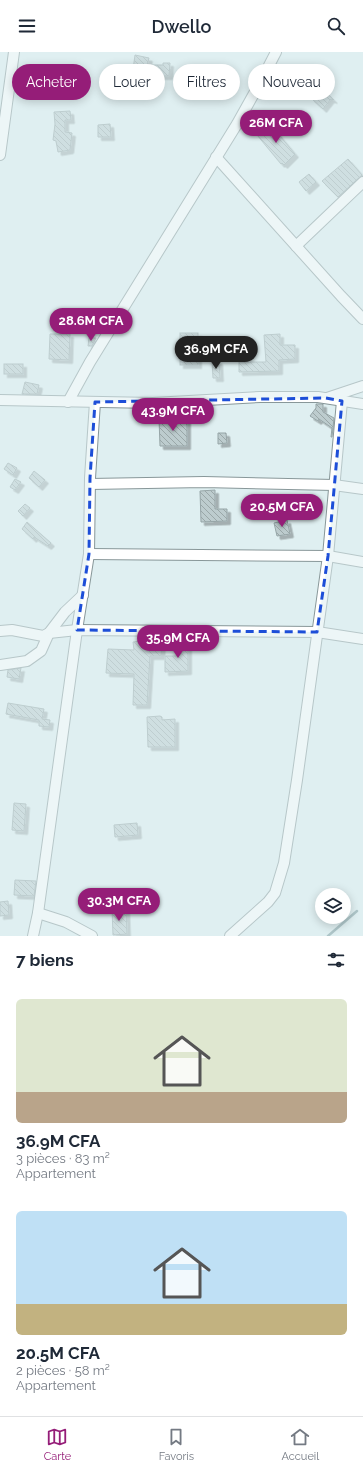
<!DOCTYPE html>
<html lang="fr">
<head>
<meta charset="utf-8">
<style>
  :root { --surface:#fff; --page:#f6f6f7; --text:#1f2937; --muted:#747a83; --line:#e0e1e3; --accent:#951d78 }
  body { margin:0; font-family:Raleway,sans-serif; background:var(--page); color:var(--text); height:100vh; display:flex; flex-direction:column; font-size:15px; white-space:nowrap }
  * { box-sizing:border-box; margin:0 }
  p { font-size:13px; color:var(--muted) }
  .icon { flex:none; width:22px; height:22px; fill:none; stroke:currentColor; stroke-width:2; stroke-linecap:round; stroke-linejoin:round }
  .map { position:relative; height:884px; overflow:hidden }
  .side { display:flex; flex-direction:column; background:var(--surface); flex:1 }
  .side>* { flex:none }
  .banner { position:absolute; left:12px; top:12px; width:339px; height:36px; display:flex; gap:8px }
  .fabs { position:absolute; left:315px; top:836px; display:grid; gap:8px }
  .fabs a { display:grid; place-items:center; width:36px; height:36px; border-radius:50%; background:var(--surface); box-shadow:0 2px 10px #0003; font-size:20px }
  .price { position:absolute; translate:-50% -34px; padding:0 9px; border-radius:14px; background:var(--accent); color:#fff; font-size:13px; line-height:26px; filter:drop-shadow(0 1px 2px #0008) }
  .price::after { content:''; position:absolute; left:50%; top:24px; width:12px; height:9px; margin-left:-6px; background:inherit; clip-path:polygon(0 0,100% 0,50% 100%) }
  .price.selected { background:#222; color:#fff }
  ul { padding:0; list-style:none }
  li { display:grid; align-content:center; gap:8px; height:212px; padding:0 16px }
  li span { display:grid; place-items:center; height:124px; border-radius:6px; color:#555 }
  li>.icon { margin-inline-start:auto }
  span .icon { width:72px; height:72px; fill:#fffc; stroke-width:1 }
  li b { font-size:17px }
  h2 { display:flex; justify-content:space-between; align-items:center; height:48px; padding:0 16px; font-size:17px }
  .pill { padding:0 14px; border-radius:18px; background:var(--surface); box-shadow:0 2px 10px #0003; font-size:14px; line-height:36px }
  .pill.selected { background:var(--accent); color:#fff }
  header { display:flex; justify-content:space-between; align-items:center; height:52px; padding:0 16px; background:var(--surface); font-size:18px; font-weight:600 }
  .dock { display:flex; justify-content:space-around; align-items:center; height:56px; border-top:1px solid var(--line); background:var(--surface); font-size:11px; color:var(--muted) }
  .dock a { display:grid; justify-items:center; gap:2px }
  .dock .selected { color:var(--accent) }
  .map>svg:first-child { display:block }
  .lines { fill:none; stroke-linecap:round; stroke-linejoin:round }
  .stream { stroke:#749499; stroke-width:2.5 }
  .building { fill:url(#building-back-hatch); stroke:#96a5a7; filter:url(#shadow) }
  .street-casing { stroke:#889799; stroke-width:12 }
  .street { stroke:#fff; stroke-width:10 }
  .marked { fill:none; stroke:#1d4ed8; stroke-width:3; stroke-dasharray:8 5; stroke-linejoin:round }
</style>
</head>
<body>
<header><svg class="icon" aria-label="menu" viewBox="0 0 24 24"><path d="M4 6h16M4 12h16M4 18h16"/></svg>Dwello<svg class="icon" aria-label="search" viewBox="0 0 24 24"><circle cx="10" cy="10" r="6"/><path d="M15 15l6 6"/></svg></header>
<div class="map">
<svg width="363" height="884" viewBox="0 0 363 884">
  <defs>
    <pattern id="building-back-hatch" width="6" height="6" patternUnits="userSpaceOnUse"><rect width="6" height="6" fill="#bdccce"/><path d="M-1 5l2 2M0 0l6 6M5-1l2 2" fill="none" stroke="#9aa7a8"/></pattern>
    <filter id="shadow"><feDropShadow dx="3.5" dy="3.5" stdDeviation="0" flood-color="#0004"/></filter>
  </defs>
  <rect width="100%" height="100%" fill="#dfeff1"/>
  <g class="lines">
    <polyline class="stream" points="328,884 357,859"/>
  </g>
  <g class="building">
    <polygon points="135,3 149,6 147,13 163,13 163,11 170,11 169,24 143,24 142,26 132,25"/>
    <polygon points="314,32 319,34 334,48 331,47 323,57 311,46 315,41 311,40"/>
    <polygon points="70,59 71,68 65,68 65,80 72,81 70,98 58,100 56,89 53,88 55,72 54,60"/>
    <polygon points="110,72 111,85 98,85 98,73"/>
    <polygon points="268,72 270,72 295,102 284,113 282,111 281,112 257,83"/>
    <polygon points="348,107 362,123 338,145 322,129"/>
    <polygon points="309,122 316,130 306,139 299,130"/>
    <rect x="180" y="281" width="18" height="32"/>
    <polygon points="50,282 70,282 69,308 49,307"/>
    <polygon points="280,282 280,293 295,293 295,307 279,308 279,319 239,320 239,310 266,310 264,283"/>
    <polygon points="89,286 96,286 92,294 88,294"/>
    <polygon points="212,309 219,309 220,326 213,326"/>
    <rect x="4" y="312" width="19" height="10"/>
    <polygon points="25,330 39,333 37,342 22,342"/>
    <polygon points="316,352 323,352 323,360 334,366 332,385 331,385 332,376 319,367 318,369 310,364 316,356"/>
    <polygon points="174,364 187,365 187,394 160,394 159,367 173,365"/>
    <polygon points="218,381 226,381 227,391 218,392"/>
    <polygon points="8,411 17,416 13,423 4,417"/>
    <polygon points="34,419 45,428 39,435 29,426"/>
    <polygon points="15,427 21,430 15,438 10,435"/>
    <polygon points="215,438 215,457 227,457 227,469 201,470 200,439"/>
    <polygon points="25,452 30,456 23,464 18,459"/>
    <polygon points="287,468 290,482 277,484 274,471"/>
    <polygon points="27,470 51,491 48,494 34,485 33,487 22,477"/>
    <polygon points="140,589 162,592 161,604 150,604 147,653 133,653 134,622 106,621 108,597 134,598 133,590"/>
    <polygon points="186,589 186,592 188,592 188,619 165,620 165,604 177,604 177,590"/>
    <polygon points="21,616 19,627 7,625 8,618"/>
    <polygon points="8,651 44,657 42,667 50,668 49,675 39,674 39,668 6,662"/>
    <polygon points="160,664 162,665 162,668 175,667 175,695 148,695 147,665"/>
    <polygon points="14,751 26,752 24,779 12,778"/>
    <polygon points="137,771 138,783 115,785 114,773"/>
    <polygon points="15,828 36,829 34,844 14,843"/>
    <polygon points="8,849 9,863 0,864 0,850"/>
    <polygon points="112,857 126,857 127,882 113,883"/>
  </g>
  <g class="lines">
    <g class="street-casing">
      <g id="street">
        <polyline points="0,103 14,0"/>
        <polyline points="216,105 341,244 363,267"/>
        <polyline points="296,194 363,130"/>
        <polyline points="327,346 363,334"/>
        <polyline points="0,348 153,351 260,345 318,345 363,352"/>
        <polyline points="68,350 90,310 237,72 261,29 276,0"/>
        <polyline points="90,432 204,430 334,433 363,437"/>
        <polyline points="89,502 328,504 363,510"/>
        <polyline points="0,579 12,578 43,584 49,581 77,578 317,580 363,587"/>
        <polyline points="0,613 27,609 41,599 49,581 65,560 83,543"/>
        <polyline points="38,861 66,870 92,884"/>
        <polyline points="33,884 38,861 77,578 89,502 90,426 95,350"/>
        <polyline points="230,884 268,850 275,841 284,811 297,728 328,504 342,349"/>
      </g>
    </g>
    <use href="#street" class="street"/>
  </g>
  <path d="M0 0H363V884H0ZM326,346L342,349L328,504L317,580L77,578L89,502L90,426L95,350Z" fill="#dfeff1" fill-opacity=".55" fill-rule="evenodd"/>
  <path class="marked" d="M326,346L342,349L328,504L317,580L77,578L89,502L90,426L95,350Z"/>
</svg>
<div class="fabs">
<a><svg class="icon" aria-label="layers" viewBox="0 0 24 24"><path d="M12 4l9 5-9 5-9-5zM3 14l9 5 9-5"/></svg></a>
</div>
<b class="price" style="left:276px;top:92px">26M CFA</b>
<b class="price" style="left:91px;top:290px">28.6M CFA</b>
<b class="price selected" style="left:216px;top:318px">36.9M CFA</b>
<b class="price" style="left:173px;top:380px">43.9M CFA</b>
<b class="price" style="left:282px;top:476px">20.5M CFA</b>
<b class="price" style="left:178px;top:607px">35.9M CFA</b>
<b class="price" style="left:119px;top:870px">30.3M CFA</b>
<div class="banner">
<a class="pill selected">Acheter</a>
<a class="pill">Louer</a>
<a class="pill">Filtres</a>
<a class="pill">Nouveau</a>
</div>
</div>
<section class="side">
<h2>7 biens<svg class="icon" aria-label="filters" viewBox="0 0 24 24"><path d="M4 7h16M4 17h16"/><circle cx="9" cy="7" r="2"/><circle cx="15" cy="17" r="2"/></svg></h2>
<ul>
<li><span style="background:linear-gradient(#dfe7d0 75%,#b9a48a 0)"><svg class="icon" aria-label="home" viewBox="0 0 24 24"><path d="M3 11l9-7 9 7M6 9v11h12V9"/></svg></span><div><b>36.9M CFA</b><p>3 pièces · 83 m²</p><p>Appartement</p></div></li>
<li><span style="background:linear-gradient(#bfe0f5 75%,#c2b280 0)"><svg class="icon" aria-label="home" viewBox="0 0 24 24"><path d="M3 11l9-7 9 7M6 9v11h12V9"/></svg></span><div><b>20.5M CFA</b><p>2 pièces · 58 m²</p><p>Appartement</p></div></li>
</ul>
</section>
<nav class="dock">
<a class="selected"><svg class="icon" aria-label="map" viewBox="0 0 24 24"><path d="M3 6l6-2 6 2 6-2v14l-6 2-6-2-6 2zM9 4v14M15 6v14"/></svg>Carte</a>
<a><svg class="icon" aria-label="saved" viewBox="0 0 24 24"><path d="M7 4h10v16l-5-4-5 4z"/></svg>Favoris</a>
<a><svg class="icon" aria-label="home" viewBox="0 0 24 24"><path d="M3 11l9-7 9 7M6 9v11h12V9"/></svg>Accueil</a>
</nav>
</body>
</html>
